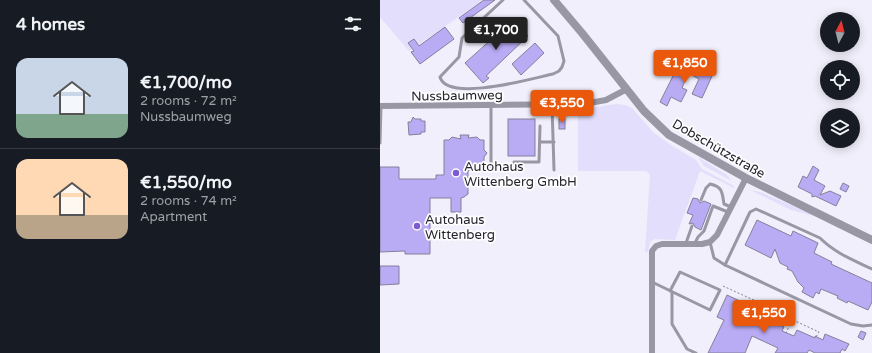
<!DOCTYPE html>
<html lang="en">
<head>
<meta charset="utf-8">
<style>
  :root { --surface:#171b24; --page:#20242c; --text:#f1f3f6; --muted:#9ea1a6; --line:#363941; --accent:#ea580c }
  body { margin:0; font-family:"Varela Round",sans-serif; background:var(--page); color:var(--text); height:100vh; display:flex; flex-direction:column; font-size:15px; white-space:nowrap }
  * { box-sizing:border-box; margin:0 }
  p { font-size:13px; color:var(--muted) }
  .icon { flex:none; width:22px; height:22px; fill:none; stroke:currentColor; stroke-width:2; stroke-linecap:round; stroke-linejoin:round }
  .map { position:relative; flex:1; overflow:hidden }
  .sheet { display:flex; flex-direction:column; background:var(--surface); width:380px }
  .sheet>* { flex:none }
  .needle { width:26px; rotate:7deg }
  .fabs { position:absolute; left:440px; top:12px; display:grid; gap:8px }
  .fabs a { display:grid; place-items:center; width:40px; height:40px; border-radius:50%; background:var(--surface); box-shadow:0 2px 10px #0003; font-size:20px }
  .price { position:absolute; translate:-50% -34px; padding:0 9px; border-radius:4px; background:var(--accent); color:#fff; font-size:13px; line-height:26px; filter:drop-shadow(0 1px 2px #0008) }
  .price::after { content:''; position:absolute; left:50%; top:24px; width:12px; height:9px; margin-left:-6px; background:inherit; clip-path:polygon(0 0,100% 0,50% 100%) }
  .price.selected { background:#222; color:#fff }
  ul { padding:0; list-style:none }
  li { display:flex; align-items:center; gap:12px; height:100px; padding:0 16px }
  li+li { border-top:1px solid var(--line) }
  li span { display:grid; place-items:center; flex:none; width:112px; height:80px; border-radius:12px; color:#555 }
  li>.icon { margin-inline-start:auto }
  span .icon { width:48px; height:48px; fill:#fffc; stroke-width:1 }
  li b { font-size:17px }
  h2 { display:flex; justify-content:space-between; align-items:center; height:48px; padding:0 16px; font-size:17px }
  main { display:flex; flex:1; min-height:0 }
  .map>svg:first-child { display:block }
  .green { fill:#e3defc }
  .building { fill:#b9abf4; stroke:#85809a }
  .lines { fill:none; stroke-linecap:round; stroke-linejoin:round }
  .path { stroke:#81808b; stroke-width:1; stroke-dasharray:2 2; stroke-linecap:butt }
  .service { stroke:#9997a3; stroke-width:3 }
  .minor { stroke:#9997a3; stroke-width:6 }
  .tertiary { stroke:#9997a3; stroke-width:8 }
  .poi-dot { fill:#7c5ad4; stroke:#fefefe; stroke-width:1.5 }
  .labels { text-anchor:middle; stroke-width:3.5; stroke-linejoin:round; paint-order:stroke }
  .street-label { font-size:13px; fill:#25242e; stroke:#fefefe }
  .poi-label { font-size:13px; fill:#25242e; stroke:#fefefe; text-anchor:start }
</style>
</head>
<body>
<main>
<section class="sheet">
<h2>4 homes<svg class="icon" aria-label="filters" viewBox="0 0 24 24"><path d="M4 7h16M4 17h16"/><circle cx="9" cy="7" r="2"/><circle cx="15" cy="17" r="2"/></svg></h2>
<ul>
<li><span style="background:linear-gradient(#c9d6e8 70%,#7fa58c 0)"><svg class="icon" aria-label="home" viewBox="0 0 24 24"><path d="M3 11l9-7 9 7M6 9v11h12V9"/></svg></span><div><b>€1,700/mo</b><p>2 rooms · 72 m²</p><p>Nussbaumweg</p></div></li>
<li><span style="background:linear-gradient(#ffd9b3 70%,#b9a48a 0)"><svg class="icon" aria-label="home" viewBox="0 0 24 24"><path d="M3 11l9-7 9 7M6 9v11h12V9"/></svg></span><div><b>€1,550/mo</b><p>2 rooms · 74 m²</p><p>Apartment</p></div></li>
</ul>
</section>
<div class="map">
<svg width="492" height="353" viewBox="0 0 492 353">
  <rect width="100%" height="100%" fill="#f1effb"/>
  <g class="green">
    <polygon points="0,0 103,0 29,51 0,17"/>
    <polygon points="236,104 245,105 252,108 273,132 291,145 316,160 322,169 354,186 354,188 320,171 295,240 275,239 270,242 268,252 265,252 270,175 268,172 265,171 198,171 198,112 190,111 190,109 217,107"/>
    <polygon points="318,157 347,175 352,181 324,166"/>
    <polygon points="370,190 380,192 438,217 411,210"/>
  </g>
  <g class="building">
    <polygon points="104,0 115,0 83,23 79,18"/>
    <polygon points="133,20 148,36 106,76 109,78 103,83 85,63"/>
    <polygon points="65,27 74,39 40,64 31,52 34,51 28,43 34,39 39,46"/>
    <polygon points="155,43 164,53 141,75 132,64"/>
    <polygon points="300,62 332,76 322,98 312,94 319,79 308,73 302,88 307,90 301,102 291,97 287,106 280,102"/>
    <polygon points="33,117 35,119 41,119 41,121 45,121 45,132 41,132 41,134 29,135 28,122 31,122"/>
    <rect x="128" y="119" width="27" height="37"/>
    <rect x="179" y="119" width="6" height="10"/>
    <polygon points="80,135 89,135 88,138 97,137 100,140 104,140 104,150 107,153 104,157 104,167 93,167 88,171 88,194 84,197 81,198 81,212 71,212 71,198 50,198 50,254 25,254 25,251 0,252 0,167 19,167 19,179 56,179 56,175 64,175 64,140 69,140 72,137 81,139"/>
    <polygon points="433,166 439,170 434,180 445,186 440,195 450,191 461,196 456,206 435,196 432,197 432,194 418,187 423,176 427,178"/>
    <polygon points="463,183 469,186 466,192 460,189"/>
    <polygon points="313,198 318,199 320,203 324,201 331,204 321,230 315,227 313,223 309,224 313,215 307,213"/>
    <polygon points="377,220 411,236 413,231 438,243 434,253 452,262 451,264 492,283 492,302 488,310 468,301 467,303 457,298 458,296 441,289 439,294 436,292 433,298 422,292 424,288 418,282 412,271 407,269 408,267 400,263 395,249 391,258 365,245"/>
    <polygon points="0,266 19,266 19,284 0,285"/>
    <polygon points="347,295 371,306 368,311 404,327 402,331 414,336 417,330 435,338 435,336 443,340 445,334 469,344 465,351 462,349 460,353 435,353 429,350 427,353 395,353 398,348 372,336 365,353 328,353 344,320 337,317"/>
    <polygon points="481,331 486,333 483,340 478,337"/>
  </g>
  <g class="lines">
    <g class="path">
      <polyline points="343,286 413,318 406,333"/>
      <polyline points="413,320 439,332 436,337"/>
    </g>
    <g class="service">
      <path d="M123,0L82,38L79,57L60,77C67,103 154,78 173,74L179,71L182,67L184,61L178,36L144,0"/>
      <polyline points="111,105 111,169 135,169 134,162 159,162 160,126"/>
      <polyline points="172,105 174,170"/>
      <polyline points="160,142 174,142"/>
      <polyline points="0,143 1,106"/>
      <path d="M321,200L326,188L330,184C343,187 342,192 344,204L351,207"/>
      <polyline points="330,242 334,258 345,265 471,324 483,326 492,325"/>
      <polyline points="306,243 312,226"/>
      <polyline points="315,243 318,237 324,231 333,206 348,212"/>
      <path d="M345,265L370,212L376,209L440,238C455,253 473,260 492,269"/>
      <polyline points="272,282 330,310 340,290 300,272 290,291"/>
      <polyline points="292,292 292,324 307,349 316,353"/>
    </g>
    <g class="minor">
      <polyline points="0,106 204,104 226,100 247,89"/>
      <polyline points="272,353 272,251 276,246 282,244 322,244 330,242 337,235 366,178"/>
    </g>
    <polyline class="tertiary" points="174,0 202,33 264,111 289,135 366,178 492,240"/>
  </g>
  <g class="poi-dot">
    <circle cx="76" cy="173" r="4"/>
    <circle cx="37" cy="226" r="4"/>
  </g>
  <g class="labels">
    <g class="street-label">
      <text transform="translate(77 95) rotate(-1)" y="5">Nussbaumweg</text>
      <text transform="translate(339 148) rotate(30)" y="5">Dobschützstraße</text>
    </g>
    <g class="poi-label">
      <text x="84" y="171">Autohaus<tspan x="84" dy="15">Wittenberg GmbH</tspan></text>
      <text x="45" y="224">Autohaus<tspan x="45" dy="15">Wittenberg</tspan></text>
    </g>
  </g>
</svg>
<div class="fabs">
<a><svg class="needle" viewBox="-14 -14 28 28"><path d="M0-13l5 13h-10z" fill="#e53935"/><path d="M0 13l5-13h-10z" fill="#9ea1a6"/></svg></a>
<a><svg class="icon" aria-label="locate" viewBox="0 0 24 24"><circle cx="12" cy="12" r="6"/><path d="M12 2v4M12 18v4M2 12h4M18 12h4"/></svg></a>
<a><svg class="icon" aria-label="layers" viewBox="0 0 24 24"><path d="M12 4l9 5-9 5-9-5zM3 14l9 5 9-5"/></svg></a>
</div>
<b class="price selected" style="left:116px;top:51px">€1,700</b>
<b class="price" style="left:305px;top:84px">€1,850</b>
<b class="price" style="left:182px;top:124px">€3,550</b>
<b class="price" style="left:384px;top:334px">€1,550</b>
</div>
</main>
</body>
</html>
